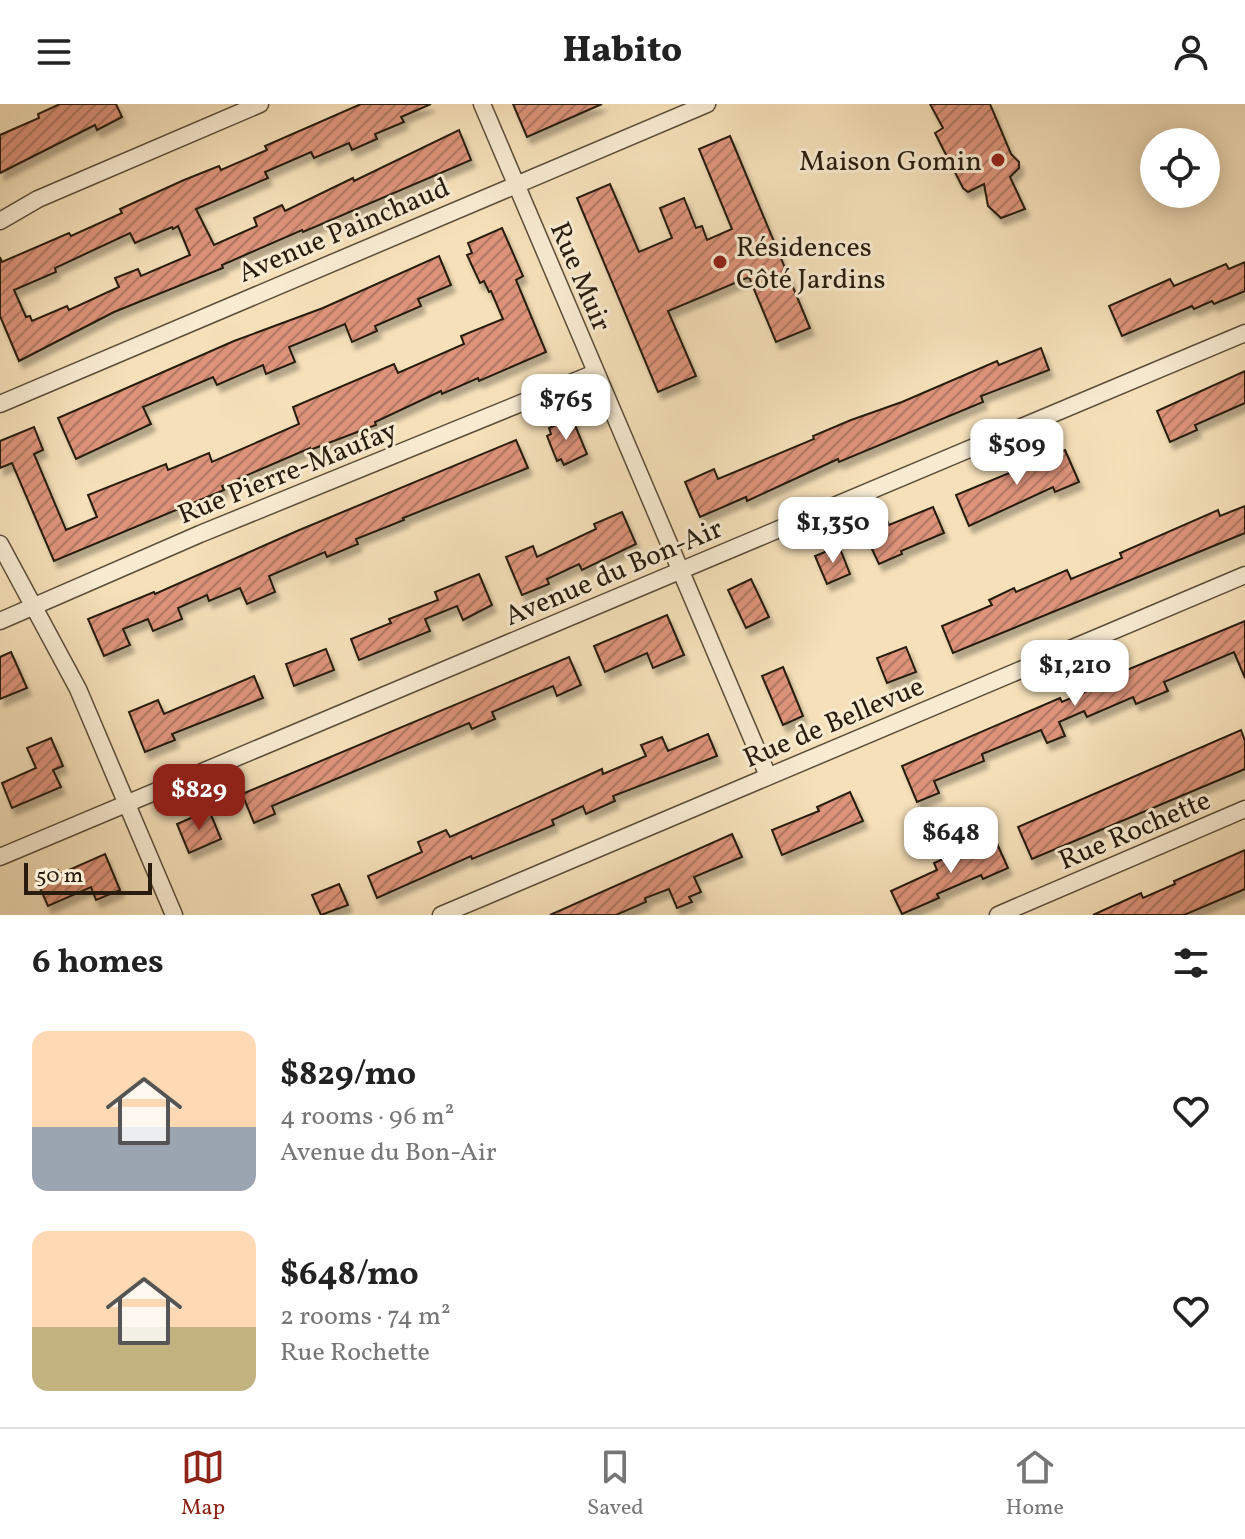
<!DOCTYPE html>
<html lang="en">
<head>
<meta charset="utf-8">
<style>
  :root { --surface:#fff; --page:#f2f2f2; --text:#222; --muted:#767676; --line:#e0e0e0; --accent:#8f2418 }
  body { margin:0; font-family:Vollkorn,serif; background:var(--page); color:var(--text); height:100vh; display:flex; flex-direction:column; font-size:30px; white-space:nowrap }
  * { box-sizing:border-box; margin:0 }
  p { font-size:26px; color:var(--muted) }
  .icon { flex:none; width:44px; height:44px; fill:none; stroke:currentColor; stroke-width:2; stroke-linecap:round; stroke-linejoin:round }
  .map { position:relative; height:811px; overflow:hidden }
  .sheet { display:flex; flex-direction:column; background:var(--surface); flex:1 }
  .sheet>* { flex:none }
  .buttons { position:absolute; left:1140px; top:24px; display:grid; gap:16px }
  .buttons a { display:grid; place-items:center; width:80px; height:80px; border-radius:50%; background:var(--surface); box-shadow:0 4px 20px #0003; font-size:40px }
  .scale { position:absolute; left:24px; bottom:20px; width:128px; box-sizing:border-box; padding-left:8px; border:4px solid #271c0d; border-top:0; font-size:22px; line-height:28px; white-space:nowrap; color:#271c0d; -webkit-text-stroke:6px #f8ebd2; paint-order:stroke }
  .price { position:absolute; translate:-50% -68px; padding:0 18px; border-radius:16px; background:#fff; color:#222; font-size:26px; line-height:52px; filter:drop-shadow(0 2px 4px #0008) }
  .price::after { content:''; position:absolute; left:50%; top:48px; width:24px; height:18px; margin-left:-12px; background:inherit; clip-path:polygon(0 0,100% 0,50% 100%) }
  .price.active { background:var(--accent); color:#fff }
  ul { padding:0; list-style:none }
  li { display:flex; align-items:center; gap:24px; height:200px; padding:0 32px }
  li span { display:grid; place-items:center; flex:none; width:224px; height:160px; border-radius:16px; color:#555 }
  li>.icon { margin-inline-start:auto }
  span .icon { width:96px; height:96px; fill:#fffc; stroke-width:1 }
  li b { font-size:34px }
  h2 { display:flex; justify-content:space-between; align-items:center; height:96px; padding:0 32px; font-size:34px }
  header { display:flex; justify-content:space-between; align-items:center; height:104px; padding:0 32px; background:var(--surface); font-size:36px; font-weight:800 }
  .tabs { display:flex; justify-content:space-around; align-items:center; height:112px; border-top:2px solid var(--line); background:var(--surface); font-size:22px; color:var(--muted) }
  .tabs a { display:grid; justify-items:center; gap:4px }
  .tabs .active { color:var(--accent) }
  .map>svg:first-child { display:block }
  .building { fill:url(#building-hatch); stroke:#271c0d; stroke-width:2; fill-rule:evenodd; filter:url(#shadow) }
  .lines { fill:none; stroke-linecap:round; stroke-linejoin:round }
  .minor-casing { stroke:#5a4d38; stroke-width:19 }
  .minor { stroke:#f8ebd2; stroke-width:16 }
  .poi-dot { fill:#8f2418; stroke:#f8ebd2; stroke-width:3 }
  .labels { text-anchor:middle; stroke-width:6; stroke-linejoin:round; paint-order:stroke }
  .poi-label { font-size:28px; fill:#271c0d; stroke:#f8ebd2; text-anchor:end }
  .street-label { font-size:28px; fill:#271c0d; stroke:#f8ebd2 }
</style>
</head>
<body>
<header><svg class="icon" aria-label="menu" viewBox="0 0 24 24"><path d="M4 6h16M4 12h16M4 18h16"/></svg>Habito<svg class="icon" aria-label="person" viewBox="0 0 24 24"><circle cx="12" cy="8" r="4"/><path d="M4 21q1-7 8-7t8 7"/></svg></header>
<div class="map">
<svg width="1245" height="811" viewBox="0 0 1245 811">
  <defs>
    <pattern id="building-hatch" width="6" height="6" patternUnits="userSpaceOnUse" patternTransform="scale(2)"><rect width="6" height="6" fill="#dc937a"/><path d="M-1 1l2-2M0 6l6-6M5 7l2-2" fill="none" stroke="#b27762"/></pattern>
    <filter id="shadow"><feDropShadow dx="4" dy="7" stdDeviation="2" flood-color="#0004"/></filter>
  </defs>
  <rect width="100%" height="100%" fill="#f5e0b9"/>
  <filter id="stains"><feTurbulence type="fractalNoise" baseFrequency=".0025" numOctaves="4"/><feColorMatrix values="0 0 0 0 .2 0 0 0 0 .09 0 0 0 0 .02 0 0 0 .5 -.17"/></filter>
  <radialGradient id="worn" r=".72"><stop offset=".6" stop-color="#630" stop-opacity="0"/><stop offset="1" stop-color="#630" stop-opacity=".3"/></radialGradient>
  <g class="building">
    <polygon points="60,0 116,0 122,13 97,26 95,21 0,69 0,31 39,14 38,10"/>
    <path d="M361,0H431L401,13L404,18L375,30L377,35L352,46L349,39L314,54L311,48L265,68L268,74L196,105L214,141L257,122L254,114L282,101L285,107L353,74L354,77L459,26L471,56L303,128L302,126L222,161L223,164L114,208L19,257L0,212V153L2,158L69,129L71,132L122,109L120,105L184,76L219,62L221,66L267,46L265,42ZM178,122L190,151L141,172L138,165L115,174L119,183L69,206L67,202L32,217L30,212L26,213L14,186L56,168L55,164L130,129L135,139L172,123L173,125Z"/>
    <polygon points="513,0 602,0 527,33"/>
    <polygon points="930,0 990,0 1011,50 1019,58 1019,64 1010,73 1025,105 1001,114 988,102 984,80 968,88 963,84 935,29 943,24"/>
    <polygon points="730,32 810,224 776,238 749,173 668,207 696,272 658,288 577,94 610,80 639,148 672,134 660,104 684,94 696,124 702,122 707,136 732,125 699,45"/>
    <polygon points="502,124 523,172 516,176 546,248 479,277 478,274 442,290 441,287 375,318 376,321 310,346 310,344 222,382 224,386 54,457 12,359 0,364 0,337 34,323 43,346 34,350 66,426 97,413 88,391 166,360 168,366 209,349 212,358 299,320 293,303 394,260 398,269 464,240 461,232 503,215 491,187 489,188 484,177 480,179 467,151 472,149 468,139"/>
    <polygon points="439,152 451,181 418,195 421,202 375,222 377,227 352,238 345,220 289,243 295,258 266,270 263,261 217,281 213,273 143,303 151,320 76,355 58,314 234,237 323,204"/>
    <polygon points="1245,158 1245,187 1214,200 1212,197 1194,205 1192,202 1122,232 1109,202 1170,175 1174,182 1226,160 1229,165"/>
    <polygon points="1041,244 1049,266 981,292 983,298 839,358 838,355 747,397 746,393 700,413 685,378 714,365 718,375 814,335 813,332 851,316 902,298 997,257 999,261"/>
    <polygon points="1245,267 1245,299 1195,321 1197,326 1170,338 1157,307"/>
    <polygon points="572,314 587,350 564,361 561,355 557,357 547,332 551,330 549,324"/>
    <polygon points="516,336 528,364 403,414 404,416 356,435 358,440 327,453 325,448 269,472 275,488 247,500 240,484 209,497 207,491 178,504 182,515 153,527 148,515 123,525 130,541 104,552 88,515 154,488 155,490 297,427"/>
    <polygon points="1065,346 1079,378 1055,388 1053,383 969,422 956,391"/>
    <polygon points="1245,402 1245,429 953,549 942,522 992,501 989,496 1014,484 1016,488 1067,466 1071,475 1122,454 1120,449 1218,406 1220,412"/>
    <polygon points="933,403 944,429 901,447 902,450 879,460 863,426 887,416 889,421"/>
    <polygon points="622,408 636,440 582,466 579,460 547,475 549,480 522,491 506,453 533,442 537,453 596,425 594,420"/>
    <polygon points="839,442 850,470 827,480 815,452"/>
    <polygon points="479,470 492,501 463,516 457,502 425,515 430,527 359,556 351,535 391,519 389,515 438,496 435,488"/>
    <polygon points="751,475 769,513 746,524 728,486"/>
    <polygon points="667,511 684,551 653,564 647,549 605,568 594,542"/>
    <polygon points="1245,517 1245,574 1234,548 1164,578 1168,587 1136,600 1133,593 1087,613 1084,607 1059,618 1065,632 1047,639 1041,626 982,650 984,657 934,677 939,689 917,698 902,662 1060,594 1062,598 1124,571 1122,568"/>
    <polygon points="906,543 916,568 887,579 877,554"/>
    <polygon points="326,545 334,566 294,582 286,560"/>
    <polygon points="11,548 27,584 0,595 0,553"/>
    <polygon points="569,553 581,581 557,592 553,582 492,608 495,615 472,625 469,619 279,699 272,702 275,710 254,719 242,690"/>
    <polygon points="783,563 803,612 783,621 762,572"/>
    <polygon points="254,572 263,594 172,630 175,636 145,648 129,608 158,596 164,610"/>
    <polygon points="1241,626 1245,637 1245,665 1032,755 1018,723"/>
    <polygon points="708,630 717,652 613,692 615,697 586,710 583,702 552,716 554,721 472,755 471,752 377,794 368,772 422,748 418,738 446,726 450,733 602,665 603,670 646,652 641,641 662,633 668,647"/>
    <polygon points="51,634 63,662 53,666 61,683 12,704 2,679 36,664 27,644"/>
    <polygon points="850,688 863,717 782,751 772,726 819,707 817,703"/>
    <polygon points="209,706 221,735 189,749 177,720"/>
    <polygon points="732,730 742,753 694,773 701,788 689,793 692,798 677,804 669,785 645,794 646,798 616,811 550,811"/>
    <polygon points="994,733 1008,764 983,775 981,771 937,790 939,794 902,810 891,787 937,766 934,759"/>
    <polygon points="1245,746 1245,785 1184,811 1093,811 1141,789 1143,794 1175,780 1174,777"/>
    <polygon points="105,750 120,786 96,796 91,783 48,802 36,775 58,766 60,770"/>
    <polygon points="339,780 348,801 321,811 312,791"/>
  </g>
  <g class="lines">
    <g class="minor-casing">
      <g id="minor">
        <polyline points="482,0 768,672"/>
        <polyline points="0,117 38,95 260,0"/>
        <polyline points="0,300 707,0"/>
        <polyline points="0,440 78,585 174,811"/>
        <polyline points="0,517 200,430 595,269"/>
        <polyline points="0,753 1245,229"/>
        <polyline points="441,811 1245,471"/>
        <polyline points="998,811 1245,705"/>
      </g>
    </g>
    <use href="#minor" class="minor"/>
  </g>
  <g class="poi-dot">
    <circle cx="998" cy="56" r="8"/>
    <circle cx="720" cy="158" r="8"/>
  </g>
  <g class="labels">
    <g class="poi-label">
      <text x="982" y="66">Maison Gomin</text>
      <text x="736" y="152" text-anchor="start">Résidences<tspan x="736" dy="32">Côté Jardins</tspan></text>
    </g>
    <g class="street-label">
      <text transform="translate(343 125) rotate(-23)" y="10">Avenue Painchaud</text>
      <text transform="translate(582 172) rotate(67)" y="10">Rue Muir</text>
      <text transform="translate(287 367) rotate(-22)" y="10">Rue Pierre-Maufay</text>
      <text transform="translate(613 467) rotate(-23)" y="10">Avenue du Bon-Air</text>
      <text transform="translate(833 617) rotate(-23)" y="10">Rue de Bellevue</text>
      <text transform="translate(1134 725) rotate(-23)" y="10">Rue Rochette</text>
    </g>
  </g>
  <rect width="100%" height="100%" filter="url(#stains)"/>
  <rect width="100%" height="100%" fill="url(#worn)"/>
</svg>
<div class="buttons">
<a><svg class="icon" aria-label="locate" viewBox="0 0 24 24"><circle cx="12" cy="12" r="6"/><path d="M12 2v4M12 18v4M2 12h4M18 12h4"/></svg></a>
</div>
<div class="scale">50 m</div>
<b class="price" style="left:566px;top:338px">$765</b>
<b class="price" style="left:1017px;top:383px">$509</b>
<b class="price" style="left:833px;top:461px">$1,350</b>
<b class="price" style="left:1075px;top:604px">$1,210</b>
<b class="price active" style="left:199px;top:728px">$829</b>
<b class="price" style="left:951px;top:771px">$648</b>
</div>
<section class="sheet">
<h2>6 homes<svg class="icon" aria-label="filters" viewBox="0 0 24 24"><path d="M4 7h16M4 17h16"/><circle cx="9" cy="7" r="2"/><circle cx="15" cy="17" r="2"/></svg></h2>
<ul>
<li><span style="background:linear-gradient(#ffd9b3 60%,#9aa5b1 0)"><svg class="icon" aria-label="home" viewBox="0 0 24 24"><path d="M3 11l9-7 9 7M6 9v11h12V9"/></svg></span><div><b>$829/mo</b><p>4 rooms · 96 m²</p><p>Avenue du Bon-Air</p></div><svg class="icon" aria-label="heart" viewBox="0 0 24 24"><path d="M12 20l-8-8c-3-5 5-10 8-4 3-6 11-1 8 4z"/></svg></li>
<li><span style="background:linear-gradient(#ffd9b3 60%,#c2b280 0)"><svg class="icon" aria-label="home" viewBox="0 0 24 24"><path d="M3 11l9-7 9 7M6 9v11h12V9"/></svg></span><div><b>$648/mo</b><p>2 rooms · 74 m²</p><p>Rue Rochette</p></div><svg class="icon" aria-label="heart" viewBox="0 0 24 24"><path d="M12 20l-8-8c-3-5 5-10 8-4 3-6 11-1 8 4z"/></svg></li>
</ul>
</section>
<nav class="tabs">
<a class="active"><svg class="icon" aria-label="map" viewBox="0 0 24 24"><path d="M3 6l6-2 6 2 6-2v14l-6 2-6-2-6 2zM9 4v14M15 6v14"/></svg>Map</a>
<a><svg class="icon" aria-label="saved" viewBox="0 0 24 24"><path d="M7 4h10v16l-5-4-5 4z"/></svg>Saved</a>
<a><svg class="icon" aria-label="home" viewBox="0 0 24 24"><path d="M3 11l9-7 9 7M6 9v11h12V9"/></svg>Home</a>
</nav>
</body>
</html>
